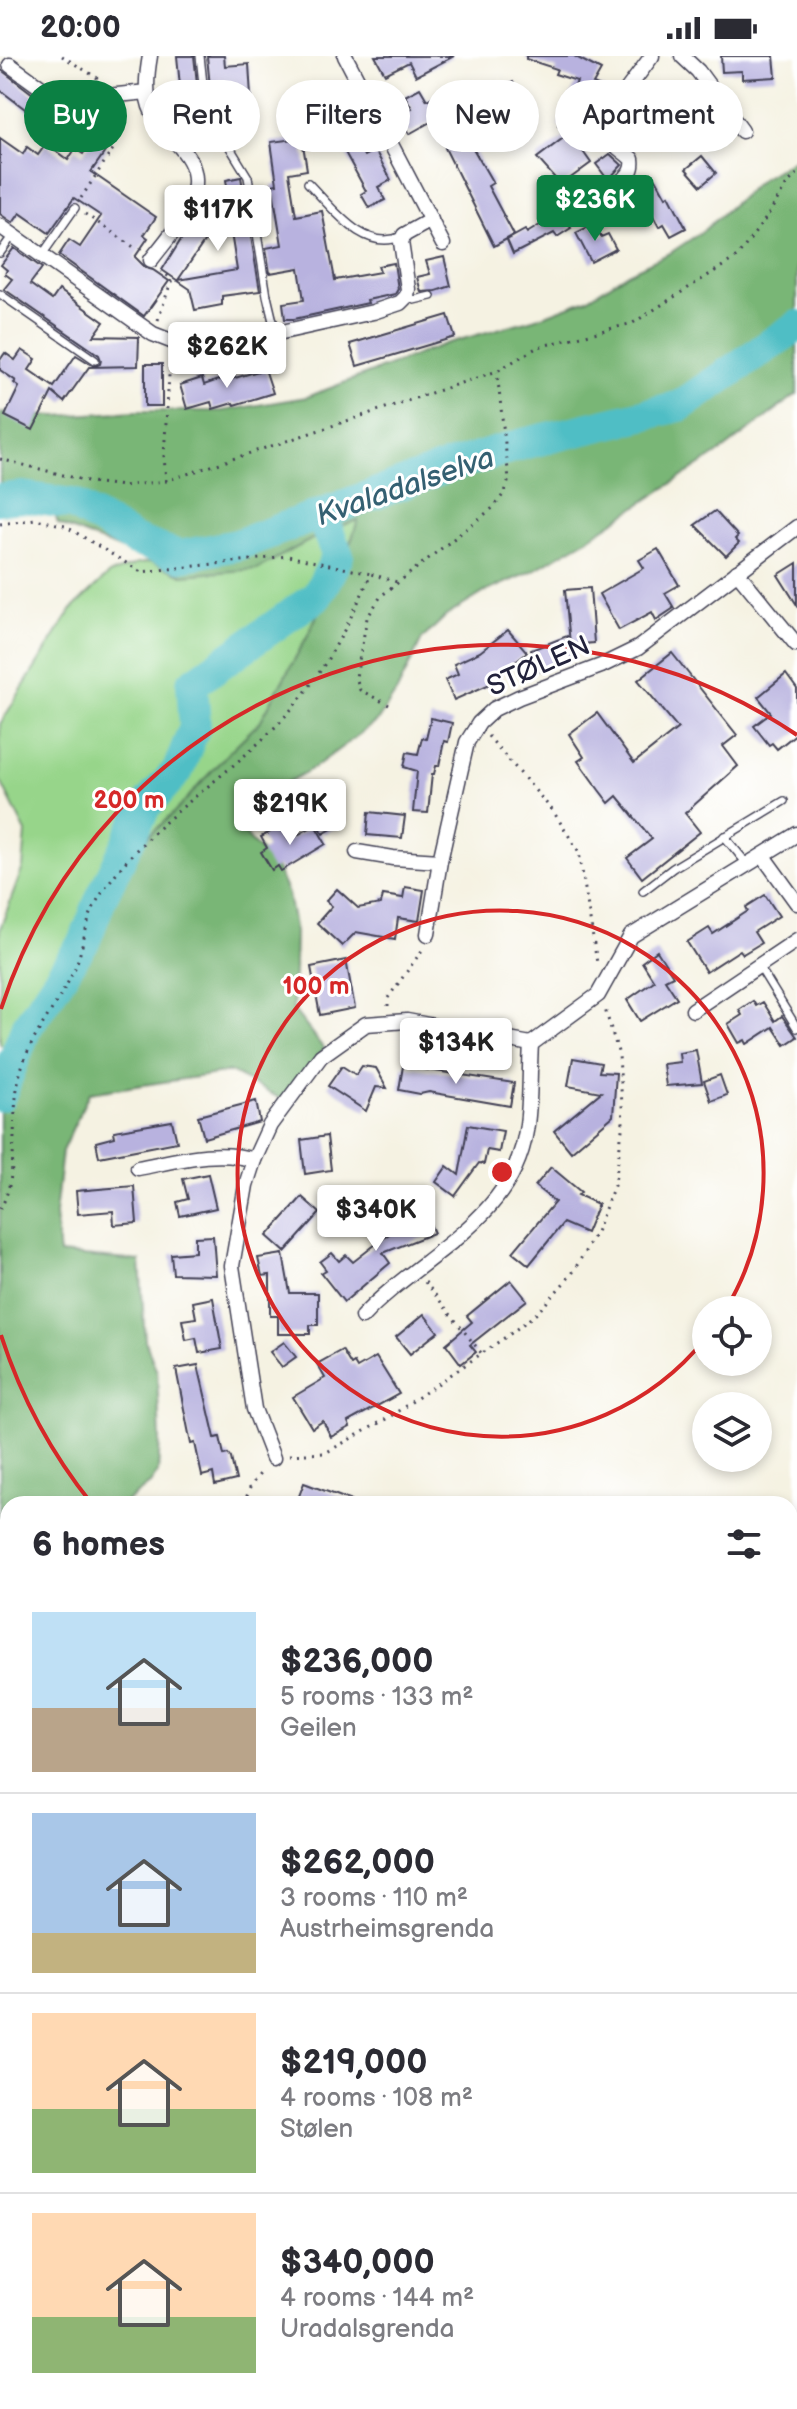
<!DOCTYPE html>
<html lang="en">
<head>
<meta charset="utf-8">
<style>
  :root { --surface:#fff; --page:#f7f7f7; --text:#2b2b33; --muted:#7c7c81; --line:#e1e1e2; --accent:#0b8043 }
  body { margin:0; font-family:"Balsamiq Sans",sans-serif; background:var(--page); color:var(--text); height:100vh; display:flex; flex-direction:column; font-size:30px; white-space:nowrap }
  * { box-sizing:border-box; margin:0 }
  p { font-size:26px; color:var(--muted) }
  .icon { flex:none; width:44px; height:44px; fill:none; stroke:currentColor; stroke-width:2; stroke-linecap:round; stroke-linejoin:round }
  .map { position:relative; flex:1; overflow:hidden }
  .panel { position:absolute; left:0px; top:1440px; width:798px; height:914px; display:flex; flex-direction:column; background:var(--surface); border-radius:24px 24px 0 0; box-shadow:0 4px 12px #0003 }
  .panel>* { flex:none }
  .hud { position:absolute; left:24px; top:24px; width:750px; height:72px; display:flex; gap:16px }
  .buttons { position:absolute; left:692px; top:1240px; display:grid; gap:16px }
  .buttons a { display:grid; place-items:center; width:80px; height:80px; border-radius:50%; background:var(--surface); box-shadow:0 4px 12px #0003; font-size:40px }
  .price { position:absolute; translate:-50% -68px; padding:0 18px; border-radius:8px; background:#fff; color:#222; font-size:26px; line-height:52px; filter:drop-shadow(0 2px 4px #0008) }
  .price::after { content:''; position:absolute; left:50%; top:48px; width:24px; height:18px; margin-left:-12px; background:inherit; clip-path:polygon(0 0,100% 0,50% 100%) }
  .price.active { background:var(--accent); color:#fff }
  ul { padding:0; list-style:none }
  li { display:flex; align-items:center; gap:24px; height:200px; padding:0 32px }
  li+li { border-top:2px solid var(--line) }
  li span { display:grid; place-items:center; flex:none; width:224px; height:160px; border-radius:0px; color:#555 }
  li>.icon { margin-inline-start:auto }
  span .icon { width:96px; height:96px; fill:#fffc; stroke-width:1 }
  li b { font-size:34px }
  h2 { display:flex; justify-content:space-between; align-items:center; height:96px; padding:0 32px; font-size:34px }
  .pill { padding:0 28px; border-radius:36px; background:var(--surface); box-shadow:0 4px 12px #0003; font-size:28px; line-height:72px }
  .pill.active { background:var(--accent); color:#fff }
  .status { display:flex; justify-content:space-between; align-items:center; height:56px; padding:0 40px; background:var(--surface); direction:ltr }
  .status svg { height:22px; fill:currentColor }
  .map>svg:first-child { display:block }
  .built { fill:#ecd1ea }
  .green { fill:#97d58a; stroke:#5c7c62; stroke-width:2 }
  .forest { fill:#79b676; stroke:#4e6c58; stroke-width:2 }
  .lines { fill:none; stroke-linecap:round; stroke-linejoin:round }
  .river { stroke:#4fbec5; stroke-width:32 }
  .building { fill:#b8b2df }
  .service-casing { stroke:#424154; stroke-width:10 }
  .minor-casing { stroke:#424154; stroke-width:17 }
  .secondary-casing { stroke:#424154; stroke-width:23 }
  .path { stroke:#424154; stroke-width:3; stroke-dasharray:2 6; stroke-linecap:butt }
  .service { stroke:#fff; stroke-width:7 }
  .minor { stroke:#fff; stroke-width:14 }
  .secondary { stroke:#fbe5cf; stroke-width:20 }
  .ring { fill:none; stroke:#d62828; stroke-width:4 }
  .labels { text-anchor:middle; stroke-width:6; stroke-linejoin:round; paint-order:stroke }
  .street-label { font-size:28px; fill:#22223b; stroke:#fff }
  .water-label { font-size:30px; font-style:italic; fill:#346072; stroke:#fff }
  .centre { fill:#d62828; stroke:#fff; stroke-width:4 }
  .ring-label { font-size:24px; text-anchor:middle; font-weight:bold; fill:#d62828; stroke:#fff; stroke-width:6; stroke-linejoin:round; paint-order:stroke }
</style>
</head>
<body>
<div class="status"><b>20:00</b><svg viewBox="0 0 49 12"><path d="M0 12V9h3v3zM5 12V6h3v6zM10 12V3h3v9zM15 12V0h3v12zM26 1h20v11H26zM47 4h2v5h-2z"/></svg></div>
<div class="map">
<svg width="797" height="2353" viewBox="0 0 797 2353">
  <rect width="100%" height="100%" fill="#fff"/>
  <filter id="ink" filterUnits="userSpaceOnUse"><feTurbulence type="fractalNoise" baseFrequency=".0125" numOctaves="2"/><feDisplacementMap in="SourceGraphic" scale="16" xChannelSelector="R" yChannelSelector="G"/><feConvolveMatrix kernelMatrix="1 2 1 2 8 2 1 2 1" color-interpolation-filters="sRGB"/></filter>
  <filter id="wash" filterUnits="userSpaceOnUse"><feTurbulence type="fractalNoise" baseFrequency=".006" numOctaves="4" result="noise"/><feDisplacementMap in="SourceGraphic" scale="32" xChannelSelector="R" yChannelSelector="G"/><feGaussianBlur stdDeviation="1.8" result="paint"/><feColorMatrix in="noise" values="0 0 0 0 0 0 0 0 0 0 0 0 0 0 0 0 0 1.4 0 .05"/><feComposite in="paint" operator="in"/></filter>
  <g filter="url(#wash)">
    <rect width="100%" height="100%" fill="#f5f2e2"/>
    <polygon class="built" points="157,2346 280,2346 283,2353 159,2353"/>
    <polygon class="green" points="359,463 352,482 308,579 260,666 228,697 176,755 149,780 101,842 85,884 38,952 26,973 21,990 0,988 0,873 23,811 26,776 0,724 0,668 72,553 109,518 137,508 151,506 183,519"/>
    <polygon class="forest" points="797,102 797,338 720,396 584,485 532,515 485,536 446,560 422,583 397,635 377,665 315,711 274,734 237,766 250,784 275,809 288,838 295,876 293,953 324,993 283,1044 231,1016 89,1037 62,1095 55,1159 59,1198 140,1205 145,1284 157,1316 160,1383 158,1416 151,1427 124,1448 8,1448 8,1510 0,1514 0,1040 26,972 85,884 101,842 149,780 176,755 228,697 260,666 308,579 352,483 358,464 327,475 257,513 183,519 58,468 55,459 30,443 0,433 0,357 57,360 136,355 222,355 307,341 445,288 540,261 587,243 628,217 670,197 703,175 760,124"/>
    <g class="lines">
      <g class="river">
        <polyline points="0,443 23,441 73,448 134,484 180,500 237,489 448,411 523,388 680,350 797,270"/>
        <polyline points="0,1040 26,972 85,884 101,842 145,751 178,714 195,670 192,628 317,540 338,500 321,459"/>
      </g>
    </g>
    <g id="blocks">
      <g class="building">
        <polygon points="177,0 194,0 200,55 170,60 168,42 181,40"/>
        <polygon points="207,0 224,0 225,10 249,8 251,40 211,41"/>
        <polygon points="375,0 454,0 416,20 409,6 385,18"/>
        <polygon points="526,0 574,0 601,14 593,28 605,33 596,55 590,53 588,59 585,58 573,78 558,69 577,25 555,18 557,13 526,3"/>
        <polygon points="721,0 774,0 776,21 742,23 742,15 722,16"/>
        <polygon points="0,13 46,48 37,62 0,34"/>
        <polygon points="513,26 525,48 503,59 492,38"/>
        <polygon points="341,28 356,58 344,63 364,100 375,94 391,124 378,131 385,144 369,152 361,138 366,135 341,89 336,91 318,55 328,50 322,38"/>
        <polygon points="420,32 427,44 441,37 493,127 488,130 514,179 494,190 445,92 449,90 434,64 409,78 398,59 412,52 405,40"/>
        <polygon points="636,49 656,55 649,78 629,72"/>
        <polygon points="570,77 591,107 561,129 537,102"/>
        <polygon points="0,82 23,98 27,91 38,99 46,88 68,104 75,93 83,98 93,83 107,93 91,116 156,161 144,179 148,182 135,201 146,212 153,214 169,225 144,260 59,199 69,184 80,191 101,160 74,142 49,177 20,157 13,167 0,158"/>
        <polygon points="302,82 307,114 289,117 296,160 322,155 335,224 380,216 378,210 394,207 398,233 395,238 367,244 368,247 294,263 285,263 283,247 304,244 299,212 270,217 266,192 282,189 272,129 277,128 271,86"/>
        <polygon points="610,98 622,109 608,124 596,108"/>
        <polygon points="702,100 716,117 701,130 686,113"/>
        <polygon points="241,121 260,235 222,240 222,249 195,254 190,233 162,214 199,155 217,167 178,224 237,214 227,152 220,162 216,139 228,136 226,124"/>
        <polygon points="656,123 666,141 669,139 686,172 671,180 664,168 659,171 638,132"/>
        <polygon points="561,156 571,172 557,181 554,177 513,198 507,184 525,174 527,177"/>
        <polygon points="594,168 601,181 608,178 616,193 591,206 576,177"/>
        <polygon points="14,192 42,212 30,228 52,244 59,234 104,266 94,280 139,281 138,310 89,311 64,346 52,336 33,374 5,360 19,331 14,327 16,325 0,314 0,304 5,297 15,304 22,294 36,303 29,314 54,331 76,299 94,310 100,308 101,304 99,299 4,233 12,223 5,218 7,214 1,209"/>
        <polygon points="444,201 451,230 436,235 421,236 417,221 430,218 426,205"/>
        <polygon points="448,259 455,281 357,310 350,288"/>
        <rect x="145" y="308" width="17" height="42"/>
        <polygon points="265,313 273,337 234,349 233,347 213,353 211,346 187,353 180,329 202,322 204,329 224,322 225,325"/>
        <polygon points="715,455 738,480 735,483 739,487 726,500 695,469"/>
        <polygon points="658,493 679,529 665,537 674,552 656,564 652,556 619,574 599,538 644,512 639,504"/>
        <polygon points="797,507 797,549 778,519"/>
        <polygon points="590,532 594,587 570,589 574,601 538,616 531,594 567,580 570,588 565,534"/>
        <polygon points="508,574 527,596 497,620 499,624 454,644 445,624 458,618 454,608 480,596"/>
        <polygon points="672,597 737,679 723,690 738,710 685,757 700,776 642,822 627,802 652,783 617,740 609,747 599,734 578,705 584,701 569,678 597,657 634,707 678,672 638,624"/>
        <polygon points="786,618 797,633 797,677 777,693 772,687 769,689 754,670 771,657 758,641"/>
        <polygon points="431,662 452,667 448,686 444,685 439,710 436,710 434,718 432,718 428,757 413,756 417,715 404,711 407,696 418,698 422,682 426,683"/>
        <polygon points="330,753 340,768 323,778 314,763"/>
        <polygon points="369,756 405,760 402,782 367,779"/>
        <polygon points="315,769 326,788 281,815 278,810 272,814 261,796 267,792 261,781 281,770 289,784"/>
        <polygon points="405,831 424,834 419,865 398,862 395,883 356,876 342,890 317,867 332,850 326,845 337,833 358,852 381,848 383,839 403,842"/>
        <polygon points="765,839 779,860 754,876 761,887 743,898 740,894 706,916 687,886 709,872 713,878 748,855 746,851"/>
        <polygon points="657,895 673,920 665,924 677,942 640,965 627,944 654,925 642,906"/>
        <polygon points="346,904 355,952 320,959 311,911"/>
        <polygon points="753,945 756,950 763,946 775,965 782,960 797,981 785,989 773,971 747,988 745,984 739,987 728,968 742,959 739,954"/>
        <polygon points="696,994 702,1027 666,1030 663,1008 680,1006 679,997"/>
        <polygon points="573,1002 601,1007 599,1016 616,1017 613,1060 571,1096 554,1075 601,1036 568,1030"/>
        <polygon points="342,1010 356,1019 362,1010 376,1012 387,1032 376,1031 366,1055 328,1030"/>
        <polygon points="403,1010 514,1027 510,1050 429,1036 420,1038 399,1034"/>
        <polygon points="720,1019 727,1039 711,1045 704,1025"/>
        <polygon points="256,1045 260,1066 204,1082 198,1060"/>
        <polygon points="172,1065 177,1086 99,1101 96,1086 115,1081 114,1075"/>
        <polygon points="468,1069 503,1075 499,1096 487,1094 484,1108 479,1107 455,1140 436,1126 447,1110 459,1119"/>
        <polygon points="327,1080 331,1114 305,1118 301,1084"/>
        <polygon points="551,1111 581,1136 578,1139 598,1148 586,1177 563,1167 529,1209 513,1196 555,1146 535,1130"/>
        <polygon points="208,1118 216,1152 180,1160 177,1146 188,1143 183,1123"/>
        <polygon points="134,1130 137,1167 114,1169 113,1155 78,1158 76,1135"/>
        <polygon points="302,1141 320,1157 285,1196 267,1180"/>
        <polygon points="419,1142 434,1177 383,1197 390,1207 344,1246 321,1217 326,1214 320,1206 332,1197 339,1205 346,1199 353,1206 394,1174 392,1170 404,1165 399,1151"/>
        <polygon points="213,1180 216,1219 173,1218 171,1198 195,1196 195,1181"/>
        <polygon points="283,1198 290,1237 318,1237 318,1269 310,1269 310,1278 278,1278 278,1260 270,1260 270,1219 262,1220 258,1202"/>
        <polygon points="511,1224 527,1244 470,1289 476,1296 461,1308 446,1288 472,1266 467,1260"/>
        <polygon points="213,1242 222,1293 199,1297 196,1282 186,1284 182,1264 196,1262 193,1246"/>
        <polygon points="424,1258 438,1276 410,1298 396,1281"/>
        <polygon points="284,1286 296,1301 282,1311 270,1296"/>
        <polygon points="342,1294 351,1309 354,1307 357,1312 376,1301 399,1338 348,1366 350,1371 331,1381 323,1365 312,1372 293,1341 325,1322 317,1308"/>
        <polygon points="198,1309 215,1382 220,1381 224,1399 228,1398 231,1402 236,1424 215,1429 213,1417 202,1420 195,1387 191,1388 176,1313"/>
        <polygon points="304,1427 355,1446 354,1448 296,1448"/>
      </g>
    </g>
  </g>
  <g filter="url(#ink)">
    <use href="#blocks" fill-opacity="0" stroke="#424154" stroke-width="2"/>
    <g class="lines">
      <g class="service-casing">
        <g id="service">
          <polyline points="200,0 205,46 210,59 248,121 267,240 276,278"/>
          <path d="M308,127C332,151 364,198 402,180"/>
          <polyline points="0,197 13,179"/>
          <polyline points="42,199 75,152"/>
          <polyline points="0,238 95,304"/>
          <polyline points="407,240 414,244 431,240"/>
          <polyline points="724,780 748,809"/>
          <polyline points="643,835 673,812 784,745"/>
          <polyline points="759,910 797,972"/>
          <polyline points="790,1869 797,1872"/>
        </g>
      </g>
      <g class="minor-casing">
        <g id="minor">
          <path d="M150,0C147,17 144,39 152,55C165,83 202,98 194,135C188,161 167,183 151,204"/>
          <polyline points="345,0 443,188"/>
          <polyline points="682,0 698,15 742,75"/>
          <polyline points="10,9 50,38 68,44 147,36"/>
          <path d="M616,130C626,121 634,117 632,103C619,91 604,85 603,66L652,0"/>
          <polyline points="0,170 153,278 189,292 214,291 373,256 400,247 407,240 408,233 401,186 404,179 431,164"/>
          <polyline points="737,516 796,588"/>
          <polyline points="357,796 393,802 440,805"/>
          <polyline points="763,800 797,847"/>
          <polyline points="428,878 440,805 467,686 479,667 494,653 519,641 601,610 638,592 797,471"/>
          <polyline points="693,954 797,884"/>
          <polyline points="531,988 598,939 631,880 797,778"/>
          <path d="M138,1112C175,1105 217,1092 254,1104"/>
          <path d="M362,1261C418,1200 512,1166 526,1075C531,1047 529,1017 531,988"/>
          <polyline points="273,1402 254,1353 232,1210 246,1129 254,1104 270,1069 321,1000 366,968 407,965 531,988"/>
          <polyline points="0,1541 8,1537"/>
          <polyline points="0,1606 8,1617"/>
          <polyline points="0,1895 8,1891"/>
          <polyline points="0,1968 8,1972"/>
          <polyline points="790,2017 797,2020"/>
          <polyline points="0,2109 8,2107"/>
          <polyline points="790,2122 797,2114"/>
          <polyline points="0,2259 8,2258"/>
          <polyline points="790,2340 797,2339"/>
          <polyline points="130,2346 132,2353"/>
          <polyline points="354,2353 357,2346"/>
          <polyline points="524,2353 528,2346"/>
          <polyline points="765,2353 772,2346"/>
        </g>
      </g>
      <g class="secondary-casing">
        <g id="secondary">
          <polyline points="790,2238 797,2230"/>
          <polyline points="656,2353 666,2346"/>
          <polyline points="688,2353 695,2346"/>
        </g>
      </g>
      <g class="path">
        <polyline points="62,0 99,23"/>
        <polyline points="81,142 115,90 96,57"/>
        <polyline points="85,158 138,194"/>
        <polyline points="158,264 172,223 161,215"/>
        <polyline points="0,403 91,426 122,430 166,425 497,315 538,291 633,267 737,201 766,162 787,128 797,118"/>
        <polyline points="166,425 164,400 170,303"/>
        <polyline points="0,468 36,463 65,470 141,516 288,500 371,518"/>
        <polyline points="389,649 360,634 356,621 367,562 381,540 494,451 505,436 509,423 497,316"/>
        <polyline points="488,680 553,755 579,796 597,907"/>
        <polyline points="388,950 388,942 423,893"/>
        <path d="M0,1153C20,1121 10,1061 19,1022C27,983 58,950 74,914C84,892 85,865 97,845C138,776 209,735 266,680C316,632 343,581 371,518L397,526"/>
        <polyline points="425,1226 482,1298"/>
        <polyline points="289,1399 325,1397 388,1362 510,1278 537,1257 572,1218 596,1176 615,1127 623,1066 619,999 605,953"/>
        <polyline points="244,1448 251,1429 263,1414"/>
        <polyline points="790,1572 797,1567"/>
        <polyline points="790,1652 797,1654"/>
        <polyline points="0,1671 8,1662"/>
        <polyline points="790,2159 797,2150"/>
        <polyline points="149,2346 151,2353"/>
        <polyline points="296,2346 297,2353"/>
        <polyline points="586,2353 599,2346"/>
      </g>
      <use href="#service" class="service"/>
      <use href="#minor" class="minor"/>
      <use href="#secondary" class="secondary"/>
    </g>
  </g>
  <g class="ring">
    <path d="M705 1283A263 263 0 1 1 726 1253"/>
    <path d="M92 1448A527 527 0 0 1 1 1279M1 953A527 527 0 0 1 797 679"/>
  </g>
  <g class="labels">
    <g class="street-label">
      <text transform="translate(538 609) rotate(-24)" y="10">STØLEN</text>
    </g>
    <g class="water-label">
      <text transform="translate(405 430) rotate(-19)" y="10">Kvaladalselva</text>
    </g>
  </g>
  <circle cx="502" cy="1116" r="12" class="centre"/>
  <g class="ring-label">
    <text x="129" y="752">200 m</text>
    <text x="316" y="938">100 m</text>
  </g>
</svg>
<div class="buttons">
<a><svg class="icon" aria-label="locate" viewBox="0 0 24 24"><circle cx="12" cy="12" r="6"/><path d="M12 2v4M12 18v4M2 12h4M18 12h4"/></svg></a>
<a><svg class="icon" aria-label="layers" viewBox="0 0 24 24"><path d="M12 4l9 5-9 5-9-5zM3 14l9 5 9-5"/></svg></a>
</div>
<b class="price active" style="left:595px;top:187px">$236K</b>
<b class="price" style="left:218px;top:197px">$117K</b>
<b class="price" style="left:227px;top:334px">$262K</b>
<b class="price" style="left:290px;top:791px">$219K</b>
<b class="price" style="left:456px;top:1030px">$134K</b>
<b class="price" style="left:376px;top:1197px">$340K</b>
<div class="hud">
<a class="pill active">Buy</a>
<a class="pill">Rent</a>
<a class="pill">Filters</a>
<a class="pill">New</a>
<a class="pill">Apartment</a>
</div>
<section class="panel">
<h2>6 homes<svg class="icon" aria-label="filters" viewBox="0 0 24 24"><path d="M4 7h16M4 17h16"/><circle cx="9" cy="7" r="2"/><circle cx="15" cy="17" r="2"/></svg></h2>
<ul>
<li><span style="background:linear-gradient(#bfe0f5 60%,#b9a48a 0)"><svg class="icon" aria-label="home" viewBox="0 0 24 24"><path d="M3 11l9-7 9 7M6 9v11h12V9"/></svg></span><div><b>$236,000</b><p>5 rooms · 133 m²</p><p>Geilen</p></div></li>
<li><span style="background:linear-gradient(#a9c7e8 75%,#c2b280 0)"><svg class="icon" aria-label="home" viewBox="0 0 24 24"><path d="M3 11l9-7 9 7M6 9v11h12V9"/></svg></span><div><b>$262,000</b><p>3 rooms · 110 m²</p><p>Austrheimsgrenda</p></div></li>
<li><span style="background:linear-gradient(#ffd9b3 60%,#8fb573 0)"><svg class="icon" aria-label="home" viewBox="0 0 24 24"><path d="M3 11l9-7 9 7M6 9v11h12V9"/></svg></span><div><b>$219,000</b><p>4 rooms · 108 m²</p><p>Stølen</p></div></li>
<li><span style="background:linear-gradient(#ffd9b3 65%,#8fb573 0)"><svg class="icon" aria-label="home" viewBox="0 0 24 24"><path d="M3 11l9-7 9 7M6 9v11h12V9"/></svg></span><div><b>$340,000</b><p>4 rooms · 144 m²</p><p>Uradalsgrenda</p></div></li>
</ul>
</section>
</div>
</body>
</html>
